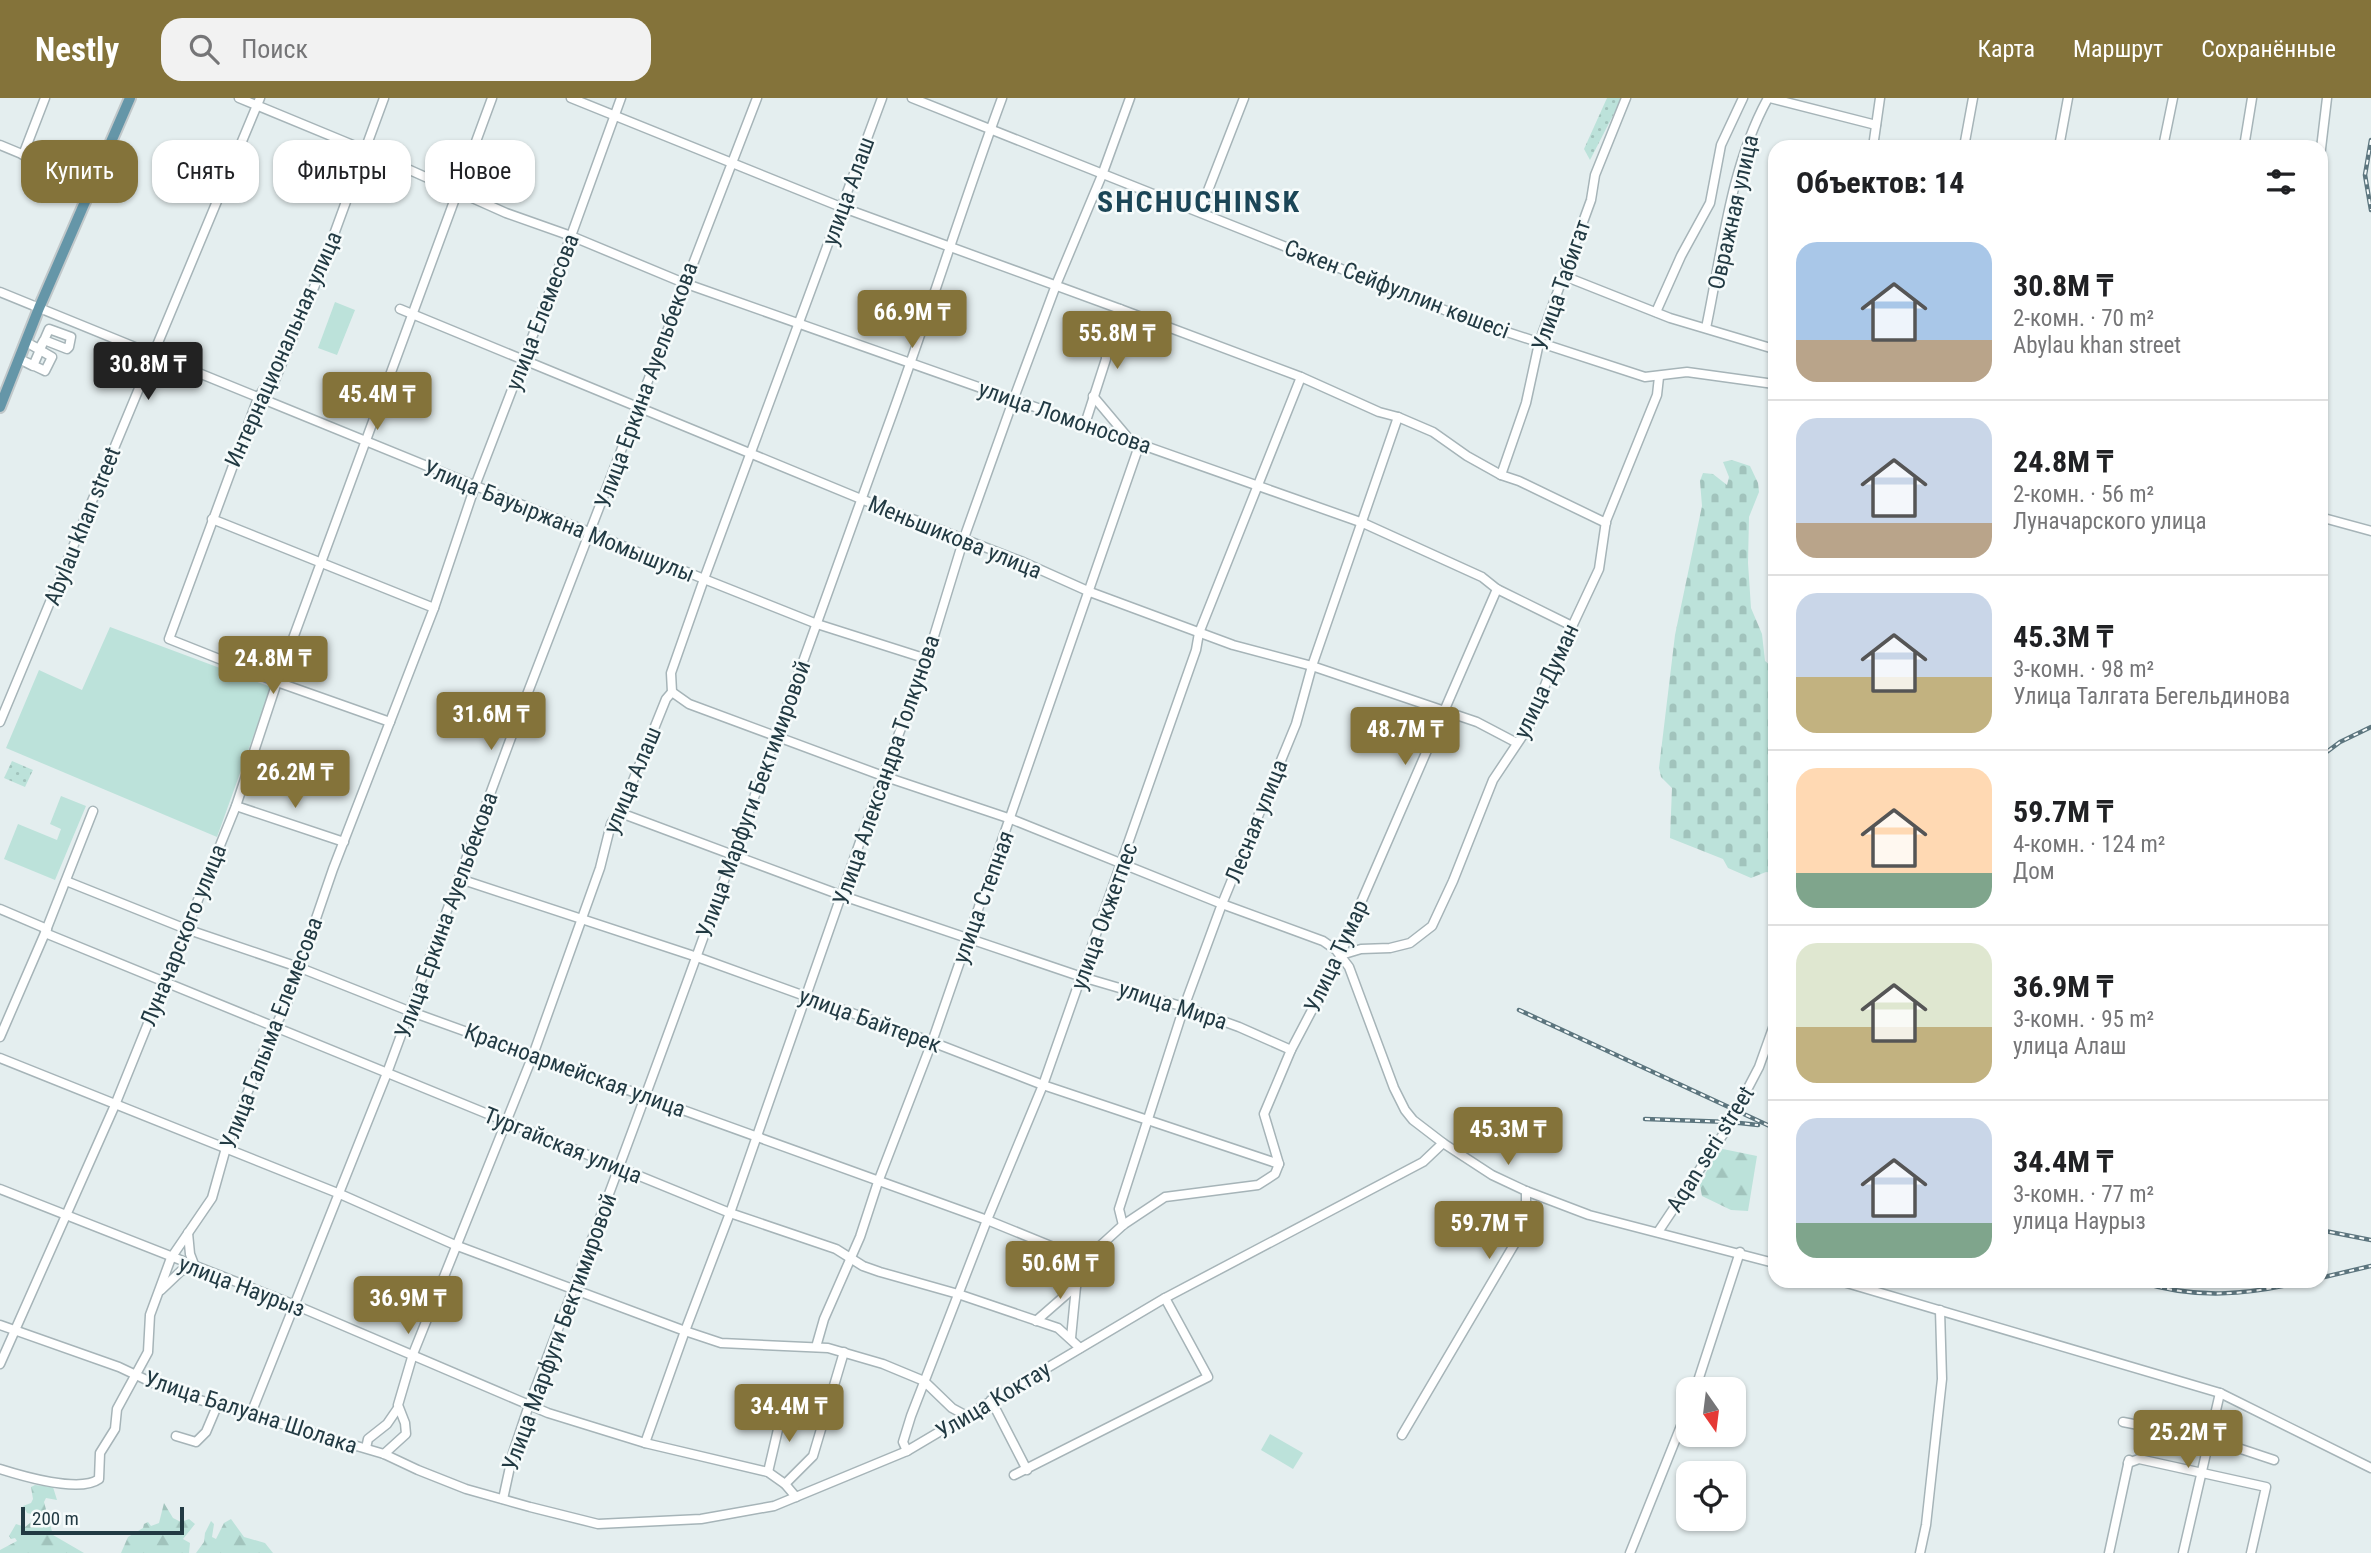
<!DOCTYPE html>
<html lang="ru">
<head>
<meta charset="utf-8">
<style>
  :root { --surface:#fff; --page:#f2f2f2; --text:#202124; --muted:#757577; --line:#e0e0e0; --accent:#84733a }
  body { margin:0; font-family:"Roboto Condensed",sans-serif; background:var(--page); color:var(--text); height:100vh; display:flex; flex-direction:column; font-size:26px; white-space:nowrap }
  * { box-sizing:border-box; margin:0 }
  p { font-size:23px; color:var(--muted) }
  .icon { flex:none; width:38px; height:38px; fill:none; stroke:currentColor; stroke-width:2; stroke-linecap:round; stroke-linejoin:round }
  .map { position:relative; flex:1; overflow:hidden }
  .details { position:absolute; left:1768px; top:42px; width:560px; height:1148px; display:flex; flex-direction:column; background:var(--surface); border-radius:21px; box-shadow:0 2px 5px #0004 }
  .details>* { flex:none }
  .guide { position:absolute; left:21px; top:42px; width:665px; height:63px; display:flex; gap:14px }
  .needle { width:46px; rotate:166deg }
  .controls { position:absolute; left:1676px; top:1279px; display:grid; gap:14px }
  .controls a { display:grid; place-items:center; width:70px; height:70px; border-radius:14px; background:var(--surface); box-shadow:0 2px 5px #0004; font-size:35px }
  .scale { position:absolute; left:21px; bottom:18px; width:163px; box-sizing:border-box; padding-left:7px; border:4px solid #223a43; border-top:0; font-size:19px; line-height:24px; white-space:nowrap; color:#223a43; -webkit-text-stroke:5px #f6fbfb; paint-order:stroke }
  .price { position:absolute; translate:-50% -60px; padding:0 16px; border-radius:7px; background:var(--accent); color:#fff; font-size:23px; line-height:46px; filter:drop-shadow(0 2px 4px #0008) }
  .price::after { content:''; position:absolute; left:50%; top:42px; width:21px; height:16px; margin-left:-10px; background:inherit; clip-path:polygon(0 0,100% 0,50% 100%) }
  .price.current { background:#222; color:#fff }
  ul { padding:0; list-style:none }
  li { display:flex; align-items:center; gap:21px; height:175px; padding:0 28px }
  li+li { border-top:2px solid var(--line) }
  li span { display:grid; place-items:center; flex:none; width:196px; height:140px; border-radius:21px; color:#555 }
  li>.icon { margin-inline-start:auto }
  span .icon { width:84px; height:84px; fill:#fffc; stroke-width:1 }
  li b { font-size:30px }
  h2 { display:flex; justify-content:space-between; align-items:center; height:84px; padding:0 28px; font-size:30px }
  .chip { padding:0 24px; border-radius:21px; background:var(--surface); box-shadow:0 2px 5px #0004; font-size:24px; line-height:63px }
  .chip.current { background:var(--accent); color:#fff }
  header { display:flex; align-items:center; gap:42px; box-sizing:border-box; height:98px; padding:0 35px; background:var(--accent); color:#fff }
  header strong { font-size:33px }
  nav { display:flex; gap:38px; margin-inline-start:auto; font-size:24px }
  .search { width:490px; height:63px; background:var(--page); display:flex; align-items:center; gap:18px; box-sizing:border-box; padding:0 24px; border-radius:21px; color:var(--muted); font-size:26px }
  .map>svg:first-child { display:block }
  .grass { fill:url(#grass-dots) }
  .forest { fill:url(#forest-firs) }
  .cemetery { fill:url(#cemetery-stones) }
  .park { fill:#bce2da }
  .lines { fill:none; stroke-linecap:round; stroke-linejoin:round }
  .minor-casing { stroke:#a6b4b8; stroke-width:11 }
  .major-casing { stroke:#c1c8ca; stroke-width:14 }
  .minor { stroke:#fff; stroke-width:8 }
  .major { stroke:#6596a8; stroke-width:10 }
  .rail-casing { stroke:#5c757e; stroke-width:4.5 }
  .rail { stroke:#f6fbfb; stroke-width:2; stroke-dasharray:5; stroke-linecap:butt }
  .labels { text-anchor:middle; stroke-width:5; stroke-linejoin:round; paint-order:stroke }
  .street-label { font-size:23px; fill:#223a43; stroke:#f6fbfb }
  .district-label { font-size:30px; font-weight:bold; letter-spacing:2px; fill:#1b4657; stroke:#f6fbfb }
</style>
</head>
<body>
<header>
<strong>Nestly</strong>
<div class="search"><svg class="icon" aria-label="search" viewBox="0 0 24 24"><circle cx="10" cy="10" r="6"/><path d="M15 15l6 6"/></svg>Поиск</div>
<nav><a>Карта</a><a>Маршрут</a><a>Сохранённые</a></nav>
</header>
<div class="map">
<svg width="2371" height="1455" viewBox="0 0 2371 1455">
  <defs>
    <pattern id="grass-dots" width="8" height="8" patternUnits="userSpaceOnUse" patternTransform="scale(1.75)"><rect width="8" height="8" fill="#bce2da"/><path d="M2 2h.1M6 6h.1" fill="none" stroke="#a1c3bc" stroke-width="1.8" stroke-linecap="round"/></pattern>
    <pattern id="forest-firs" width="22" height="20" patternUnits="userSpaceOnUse" patternTransform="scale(1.75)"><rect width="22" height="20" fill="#bce2da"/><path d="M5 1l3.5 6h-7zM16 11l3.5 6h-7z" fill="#a1c3bc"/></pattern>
    <pattern id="cemetery-stones" width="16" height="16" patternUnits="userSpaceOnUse" patternTransform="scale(1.75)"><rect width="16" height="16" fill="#bce2da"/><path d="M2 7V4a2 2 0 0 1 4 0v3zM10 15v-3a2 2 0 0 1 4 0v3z" fill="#a1c3bc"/></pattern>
  </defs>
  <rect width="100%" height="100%" fill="#e4eeef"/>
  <g class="grass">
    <polygon points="1607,0 1622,0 1590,62 1584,51"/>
    <polygon points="12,663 33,672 25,689 4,680"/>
  </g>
  <g class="forest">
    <polygon points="1718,1050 1757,1058 1748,1113 1731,1112 1702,1098 1700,1087"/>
    <polygon points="35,1387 53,1389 57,1402 46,1400 44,1404 53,1437 84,1455 0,1455 0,1452 17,1443 15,1440 11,1441 9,1438 16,1426 25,1429 35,1421 35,1417 27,1415 23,1408 31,1405 33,1401 31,1389"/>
    <polygon points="164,1405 173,1420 181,1424 189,1421 195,1426 183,1441 190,1445 189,1455 121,1455 128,1439 143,1430 144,1426 148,1424 151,1428 159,1425"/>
    <polygon points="231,1421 244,1439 265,1445 273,1455 196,1455 204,1444 205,1435 211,1423 214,1426 212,1439 216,1441 224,1425"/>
  </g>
  <polygon class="cemetery" points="1732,362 1750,368 1758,385 1759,394 1749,419 1748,465 1751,510 1762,536 1765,563 1774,570 1774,775 1766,774 1751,780 1728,770 1723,761 1670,740 1672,690 1661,679 1659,670 1675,537 1702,408 1700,383 1703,375 1713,376 1727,387 1729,379 1723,364"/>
  <g class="park">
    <polygon points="335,204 355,212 337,257 318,250"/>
    <polygon points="110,529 271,589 217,739 6,650 39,572 82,592"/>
    <polygon points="61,698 86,708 55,782 4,761 18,726 57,742 61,731 50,726"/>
    <polygon points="1270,1336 1303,1355 1293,1371 1261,1352"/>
  </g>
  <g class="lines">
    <g class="minor-casing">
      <g id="minor">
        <polyline points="239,0 365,52 506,115 571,138 684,185 1363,425 1482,479 1497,491 1572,528"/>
        <polyline points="384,0 318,180 274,284 263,292 258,300 169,541 277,584 390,624"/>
        <polyline points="571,0 841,109 1120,211 1301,279 1379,314 1398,319 1433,334 1467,358 1501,377 1519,383 1606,425"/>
        <polyline points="912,0 1467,221 1645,279 1687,274 1774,286"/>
        <polyline points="1770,0 1876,27"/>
        <polyline points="0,47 94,86"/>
        <polyline points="1873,49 1880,0"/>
        <polyline points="1964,49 1973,0"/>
        <polyline points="2059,49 2068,0"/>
        <polyline points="2163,49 2173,0"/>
        <polyline points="2244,49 2252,0"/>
        <polyline points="23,57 45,0"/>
        <polyline points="2320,59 2327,0"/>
        <polyline points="1200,113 1244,0"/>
        <polyline points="1564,178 1670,220 1774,251"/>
        <polyline points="0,194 704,481 817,526 927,561"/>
        <polyline points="400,211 861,401 1023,464 1090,494 1233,547 1312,568 1477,624 1517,645"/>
        <polyline points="1656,214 1681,158 1710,105 1721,47 1743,0"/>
        <path d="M1706,230C1722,154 1730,69 1768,0"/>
        <path d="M26,244L39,251L44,242L67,251L69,249L71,239L49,231L33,268L19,261C28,265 37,269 45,273L52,259L26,244"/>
        <polyline points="1093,298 1130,342"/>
        <polyline points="1085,326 1106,261 1106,243 1120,211"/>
        <polyline points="1501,377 1526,305 1539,245 1591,102 1595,77 1626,0"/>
        <polyline points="2320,419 2371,433"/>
        <polyline points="212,421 434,510"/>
        <polyline points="672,594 689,606 883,678 1011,721 1222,806 1323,843 1336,852 1349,869 1394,990 1405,1012 1413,1022 1443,1045 1492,1077 1526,1093 1589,1117 1774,1165"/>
        <polyline points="0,624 260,0"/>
        <polyline points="236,708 344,744"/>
        <polyline points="618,714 843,798 1082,879 1184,909 1239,929 1291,952"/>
        <polyline points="460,781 697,859 932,944 1043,987 1279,1066"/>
        <polyline points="66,783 186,831 298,869 409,913 987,1122 1073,1157 1078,1168"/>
        <polyline points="0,811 47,831"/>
        <polyline points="45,835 730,1115 836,1151 863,1168 880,1174 958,1196 1058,1230 1080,1250"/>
        <polyline points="1341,857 1361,851 1390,850 1410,845 1432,828 1453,783 1493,682 1531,625 1547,582 1599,471 1606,423 1657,297 1659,279"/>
        <polyline points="0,939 45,835 93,713"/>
        <polyline points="0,960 340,1096 455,1147 685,1233 721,1245 828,1250 883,1266 924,1283 952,1310 965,1317"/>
        <polyline points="0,1091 295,1207 548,1315 645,1345 768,1374 785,1386 796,1399"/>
        <polyline points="1123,1127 1119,1111 1184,909 1222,806 1296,626 1312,568 1398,319"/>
        <polyline points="1658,1134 1726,1032 1759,969 1774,927"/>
        <polyline points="1840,1183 2220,1295 2371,1370"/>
        <polyline points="161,1192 181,1173 195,1169 190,1156 188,1135"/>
        <polyline points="1036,1223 1076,1188"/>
        <polyline points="0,1227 119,1269 153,1285 193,1300 384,1356 418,1372 466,1391 530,1409 598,1426 701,1421 774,1408 907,1353 1165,1200 1423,1064 1443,1045"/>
        <polyline points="1071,1240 1078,1168 1123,1127 1165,1099 1258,1087 1275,1076 1279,1066 1264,1016 1291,952 1341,857 1353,823 1497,491"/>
        <polyline points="816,1249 824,1221 860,1139 878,1084 932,944 1140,345"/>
        <polyline points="0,1266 115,1007 236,708 277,584 492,0"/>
        <polyline points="1695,1292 1740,1154"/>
        <polyline points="991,1302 1027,1372"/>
        <polyline points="250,1318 387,975 523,607 757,0"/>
        <polyline points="2123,1324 2211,1341 2274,1362"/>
        <polyline points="1402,1337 1518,1140 1526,1117 1526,1093"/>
        <polyline points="176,1338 196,1344 206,1334 217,1308"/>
        <polyline points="645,1345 685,1233 730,1115 883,678 927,561 964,440 1014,300 1056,187 1102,77 1130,0"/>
        <polyline points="366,1350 368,1341 387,1326 398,1310"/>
        <polyline points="907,1353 903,1344 911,1318 987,1122 1043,987 1196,552 1199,535 1301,279"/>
        <polyline points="384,1356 406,1336 405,1325 398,1307 413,1256 533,957 600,770 611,726 624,705 666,601 672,594 671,575 704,481 882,0"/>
        <polyline points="2128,1365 2139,1361 2266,1389 2251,1455"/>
        <path d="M0,1371C22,1378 80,1395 99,1381L100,1355L115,1331L117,1311L148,1254L150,1217L171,1160L212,1100L226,1050L266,947L287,905L333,771L434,510L475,388L571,138L621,0"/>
        <polyline points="768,1374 783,1310"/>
        <polyline points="1014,1377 1208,1279 1165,1200"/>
        <polyline points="785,1386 813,1358 844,1254"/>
        <path d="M503,1401L513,1355L529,1307C653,985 768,660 885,336C926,225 961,111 1002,0"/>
        <polyline points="1630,1455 1689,1308"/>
        <polyline points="1920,1455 1926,1427 1942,1281 1940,1212"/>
        <polyline points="2109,1455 2129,1362"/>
        <polyline points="2183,1455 2220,1295"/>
      </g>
    </g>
    <g class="major-casing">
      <polyline id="major" points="0,309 39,210 130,0"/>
    </g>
    <use href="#minor" class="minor"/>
    <use href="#major" class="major"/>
    <g class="rail-casing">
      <g id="rail">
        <polyline points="2371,42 2365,77 2371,112"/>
        <polyline points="2320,659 2340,644 2371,629"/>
        <polyline points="1519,912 1774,1030"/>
        <polyline points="1645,1021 1730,1024 1758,1027"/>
        <polyline points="2320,1132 2371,1142"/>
        <polyline points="2320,1180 2371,1168"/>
        <path d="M2138,1183C2195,1202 2248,1197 2306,1183"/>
      </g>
    </g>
    <use href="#rail" class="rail"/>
  </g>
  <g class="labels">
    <g class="street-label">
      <text transform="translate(848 93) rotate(-70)" y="8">улица Алаш</text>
      <text transform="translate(1733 114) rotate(-77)" y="8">Овражная улица</text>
      <text transform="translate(1561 187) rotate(-71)" y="8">Улица Табигат</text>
      <text transform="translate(1397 191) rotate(21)" y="8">Сәкен Сейфуллин көшесі</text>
      <text transform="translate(542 214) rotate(-69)" y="8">улица Елемесова</text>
      <text transform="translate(283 251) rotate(-66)" y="8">Интернациональная улица</text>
      <text transform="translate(646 287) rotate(-70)" y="8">Улица Еркина Ауельбекова</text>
      <text transform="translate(1065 319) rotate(19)" y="8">улица Ломоносова</text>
      <text transform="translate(559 423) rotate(22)" y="8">Улица Бауыржана Момышулы</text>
      <text transform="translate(82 428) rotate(-68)" y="8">Abylau khan street</text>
      <text transform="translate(955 439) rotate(22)" y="8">Меньшикова улица</text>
      <text transform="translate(1546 583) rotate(-65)" y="8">улица Думан</text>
      <text transform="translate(886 672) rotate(-71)" y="8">Улица Александра Толкунова</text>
      <text transform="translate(632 682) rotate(-67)" y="8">улица Алаш</text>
      <text transform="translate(753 701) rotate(-70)" y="8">Улица Марфуги Бектимировой</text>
      <text transform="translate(1256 723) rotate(-68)" y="8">Лесная улица</text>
      <text transform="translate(983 799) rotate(-70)" y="8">улица Степная</text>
      <text transform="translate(446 817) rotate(-70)" y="8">Улица Еркина Ауельбекова</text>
      <text transform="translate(1104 818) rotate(-70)" y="8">улица Окжетпес</text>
      <text transform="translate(183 837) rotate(-68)" y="8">Луначарского улица</text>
      <text transform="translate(1336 858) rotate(-65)" y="8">Улица Тумар</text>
      <text transform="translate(1173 907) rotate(18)" y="8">улица Мира</text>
      <text transform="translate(870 922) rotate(20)" y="8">улица Байтерек</text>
      <text transform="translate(271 935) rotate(-69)" y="8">Улица Галыма Елемесова</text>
      <text transform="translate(575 972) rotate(20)" y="8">Красноармейская улица</text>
      <text transform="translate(563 1047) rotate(22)" y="8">Тургайская улица</text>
      <text transform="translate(1710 1051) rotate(-58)" y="8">Aqan seri street</text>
      <text transform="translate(242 1188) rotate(21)" y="8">улица Наурыз</text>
      <text transform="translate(559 1234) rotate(-70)" y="8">Улица Марфуги Бектимировой</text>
      <text transform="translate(993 1302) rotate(-31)" y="8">Улица Коктау</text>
      <text transform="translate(251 1314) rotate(18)" y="8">Улица Балуана Шолака</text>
    </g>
    <g class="district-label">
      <text x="1199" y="114">SHCHUCHINSK</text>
    </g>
  </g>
</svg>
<div class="controls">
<a><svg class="needle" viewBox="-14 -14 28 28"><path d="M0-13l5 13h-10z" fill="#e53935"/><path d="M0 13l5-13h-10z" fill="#757577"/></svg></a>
<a><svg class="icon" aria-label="locate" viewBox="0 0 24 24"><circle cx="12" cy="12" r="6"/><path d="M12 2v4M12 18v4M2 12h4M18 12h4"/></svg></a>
</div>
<div class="scale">200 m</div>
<b class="price" style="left:912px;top:252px">66.9M ₸</b>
<b class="price" style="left:1117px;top:273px">55.8M ₸</b>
<b class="price current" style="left:148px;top:304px">30.8M ₸</b>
<b class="price" style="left:377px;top:334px">45.4M ₸</b>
<b class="price" style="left:273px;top:598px">24.8M ₸</b>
<b class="price" style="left:491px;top:654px">31.6M ₸</b>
<b class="price" style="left:1405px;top:669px">48.7M ₸</b>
<b class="price" style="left:295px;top:712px">26.2M ₸</b>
<b class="price" style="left:1508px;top:1069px">45.3M ₸</b>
<b class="price" style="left:1489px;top:1163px">59.7M ₸</b>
<b class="price" style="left:1060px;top:1203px">50.6M ₸</b>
<b class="price" style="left:408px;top:1238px">36.9M ₸</b>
<b class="price" style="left:789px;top:1346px">34.4M ₸</b>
<b class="price" style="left:2188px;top:1372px">25.2M ₸</b>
<div class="guide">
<a class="chip current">Купить</a>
<a class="chip">Снять</a>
<a class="chip">Фильтры</a>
<a class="chip">Новое</a>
</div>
<section class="details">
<h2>Объектов: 14<svg class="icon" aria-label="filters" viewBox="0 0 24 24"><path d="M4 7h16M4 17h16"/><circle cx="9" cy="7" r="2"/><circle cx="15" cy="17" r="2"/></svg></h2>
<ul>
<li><span style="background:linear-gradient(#a9c7e8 70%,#b9a48a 0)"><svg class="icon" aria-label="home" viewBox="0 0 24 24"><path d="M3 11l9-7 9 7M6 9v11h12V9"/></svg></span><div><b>30.8M ₸</b><p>2-комн. · 70 m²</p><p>Abylau khan street</p></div></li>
<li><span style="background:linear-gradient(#c9d6e8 75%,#b9a48a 0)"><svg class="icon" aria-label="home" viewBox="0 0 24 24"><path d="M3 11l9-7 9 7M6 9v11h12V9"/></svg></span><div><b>24.8M ₸</b><p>2-комн. · 56 m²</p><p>Луначарского улица</p></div></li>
<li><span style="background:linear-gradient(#c9d6e8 60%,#c2b280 0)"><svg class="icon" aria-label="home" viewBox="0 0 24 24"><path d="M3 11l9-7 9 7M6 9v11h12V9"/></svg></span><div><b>45.3M ₸</b><p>3-комн. · 98 m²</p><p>Улица Талгата Бегельдинова</p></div></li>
<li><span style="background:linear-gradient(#ffd9b3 75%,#7fa58c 0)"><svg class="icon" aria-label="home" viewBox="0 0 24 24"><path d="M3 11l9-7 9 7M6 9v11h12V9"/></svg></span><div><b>59.7M ₸</b><p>4-комн. · 124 m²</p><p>Дом</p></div></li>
<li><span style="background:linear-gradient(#dfe7d0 60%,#c2b280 0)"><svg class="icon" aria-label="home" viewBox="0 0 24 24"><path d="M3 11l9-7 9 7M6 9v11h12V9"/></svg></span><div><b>36.9M ₸</b><p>3-комн. · 95 m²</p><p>улица Алаш</p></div></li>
<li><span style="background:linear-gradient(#c9d6e8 75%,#7fa58c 0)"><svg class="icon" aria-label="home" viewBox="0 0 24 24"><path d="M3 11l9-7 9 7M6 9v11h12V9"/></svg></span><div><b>34.4M ₸</b><p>3-комн. · 77 m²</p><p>улица Наурыз</p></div></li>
</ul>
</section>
</div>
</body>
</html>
